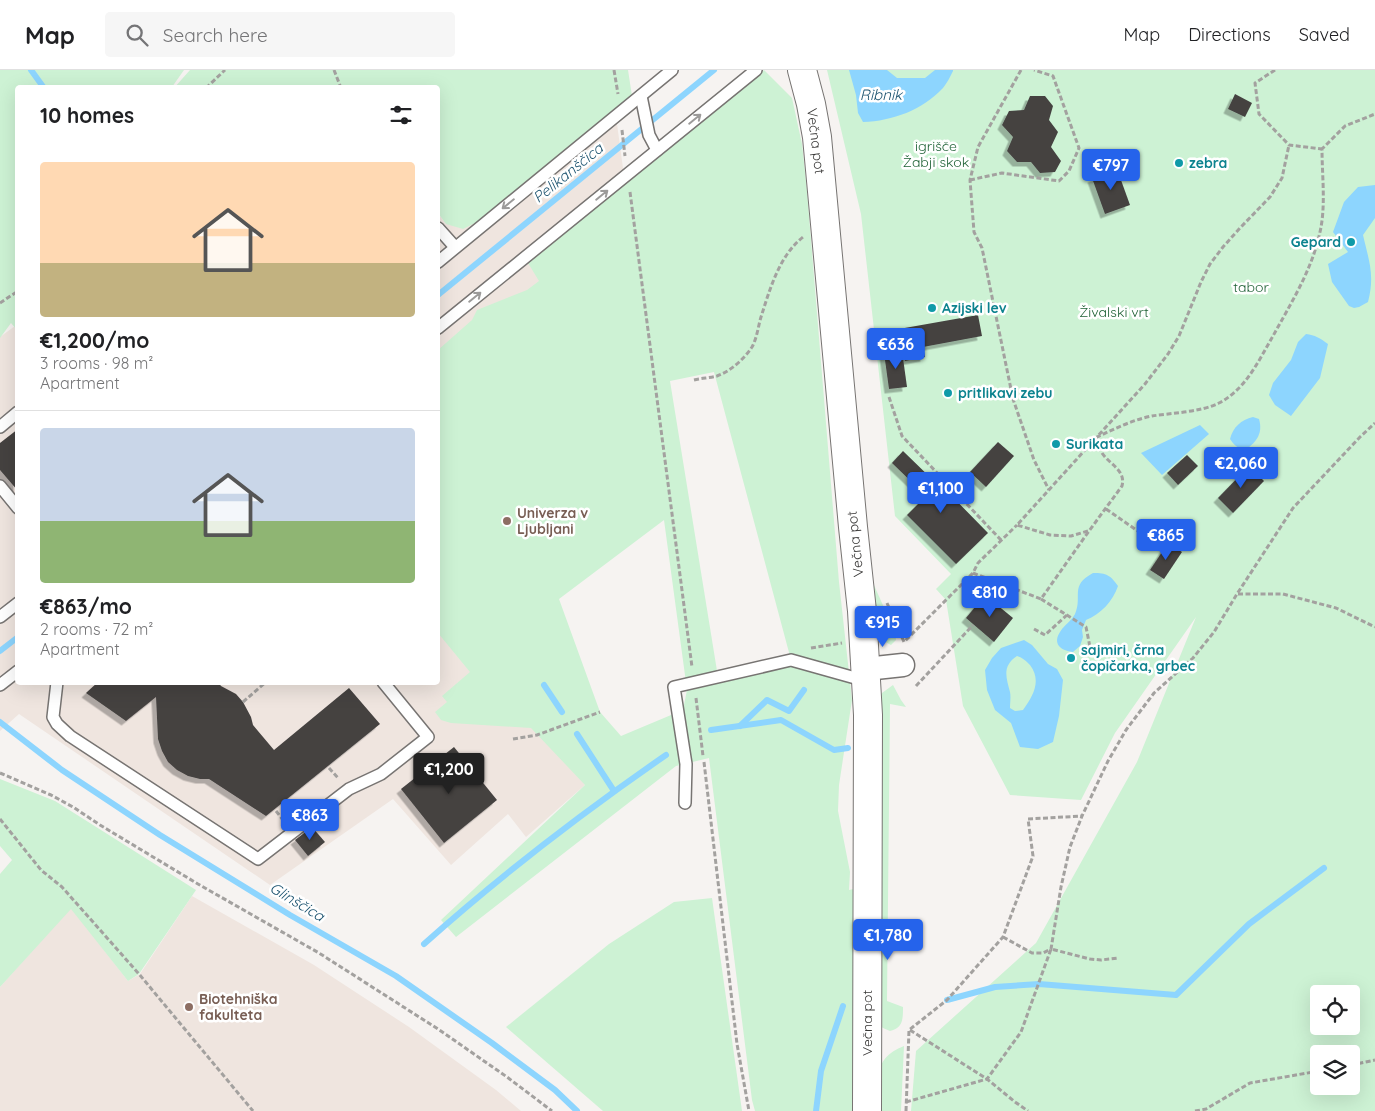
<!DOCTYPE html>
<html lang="en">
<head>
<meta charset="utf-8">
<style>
  :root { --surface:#fff; --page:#f6f6f6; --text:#202124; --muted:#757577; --line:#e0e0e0; --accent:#2563eb }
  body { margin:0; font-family:Quicksand,sans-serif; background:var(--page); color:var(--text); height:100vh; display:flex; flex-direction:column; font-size:19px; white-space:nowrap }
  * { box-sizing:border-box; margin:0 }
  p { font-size:16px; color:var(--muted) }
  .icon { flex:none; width:28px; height:28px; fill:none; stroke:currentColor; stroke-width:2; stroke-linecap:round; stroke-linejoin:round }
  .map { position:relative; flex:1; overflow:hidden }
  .panel { position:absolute; left:15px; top:15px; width:425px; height:600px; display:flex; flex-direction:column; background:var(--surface); border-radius:5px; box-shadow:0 5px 20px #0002 }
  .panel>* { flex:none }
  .fabs { position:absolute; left:1310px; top:915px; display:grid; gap:10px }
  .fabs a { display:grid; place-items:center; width:50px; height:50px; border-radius:5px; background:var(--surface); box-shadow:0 5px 20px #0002; font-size:25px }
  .price { position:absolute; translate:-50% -42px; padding:0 11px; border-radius:5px; background:var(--accent); color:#fff; font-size:16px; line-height:32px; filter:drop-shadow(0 1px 2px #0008) }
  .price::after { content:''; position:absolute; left:50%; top:30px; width:15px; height:11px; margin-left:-8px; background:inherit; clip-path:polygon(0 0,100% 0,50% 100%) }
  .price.current { background:#222; color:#fff }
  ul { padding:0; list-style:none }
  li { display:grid; align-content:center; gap:10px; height:265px; padding:0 25px }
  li+li { border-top:1px solid var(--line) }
  li span { display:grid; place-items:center; height:155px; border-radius:5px; color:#555 }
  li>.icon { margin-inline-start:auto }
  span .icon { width:90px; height:90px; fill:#fffc; stroke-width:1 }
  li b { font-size:21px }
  h2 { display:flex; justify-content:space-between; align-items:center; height:60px; padding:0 25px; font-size:21px }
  header { display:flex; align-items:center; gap:30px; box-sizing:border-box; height:70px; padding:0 25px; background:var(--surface); border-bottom:1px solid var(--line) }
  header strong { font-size:24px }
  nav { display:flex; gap:28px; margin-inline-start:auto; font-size:18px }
  .search { width:350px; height:45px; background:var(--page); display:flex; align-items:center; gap:12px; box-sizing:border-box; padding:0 18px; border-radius:5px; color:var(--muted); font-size:19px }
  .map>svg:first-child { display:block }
  .built { fill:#efe5df }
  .green { fill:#cdf2d4; fill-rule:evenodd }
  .water { fill:#8dd5fe; fill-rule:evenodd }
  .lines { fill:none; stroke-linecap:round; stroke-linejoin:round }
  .stream { stroke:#8dd5fe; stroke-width:6 }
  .building { fill:#454241; filter:url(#shadow) }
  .service-casing { stroke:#777472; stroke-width:14 }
  .minor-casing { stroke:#777472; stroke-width:25 }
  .secondary-casing { stroke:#777472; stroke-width:30 }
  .path { stroke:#a3a19f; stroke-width:3; stroke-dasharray:5 2.5; stroke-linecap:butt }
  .service { stroke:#fff; stroke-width:11 }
  .minor { stroke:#fff; stroke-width:22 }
  .secondary { stroke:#fff; stroke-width:28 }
  .oneway { stroke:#9c9b9a }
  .culture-dot { fill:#0f9aa8; stroke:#fff; stroke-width:2 }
  .education-dot { fill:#8d6e63; stroke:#fff; stroke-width:2 }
  .labels { text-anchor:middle; stroke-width:5; stroke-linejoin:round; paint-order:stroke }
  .street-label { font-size:14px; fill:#383736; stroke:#fff }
  .park-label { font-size:14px; fill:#1d6034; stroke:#fff }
  .culture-label { font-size:14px; font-weight:bold; fill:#0d838f; stroke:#fff; text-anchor:start }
  .education-label { font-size:14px; font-weight:bold; fill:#785e54; stroke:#fff; text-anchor:start }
  .water-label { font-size:15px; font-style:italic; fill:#1d5470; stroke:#fff }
</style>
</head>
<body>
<header>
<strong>Map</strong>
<div class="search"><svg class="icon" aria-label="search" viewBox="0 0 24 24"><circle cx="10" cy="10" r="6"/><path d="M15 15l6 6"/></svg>Search here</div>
<nav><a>Map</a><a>Directions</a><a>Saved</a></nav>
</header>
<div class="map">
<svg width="1375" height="1041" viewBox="0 0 1375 1041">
  <defs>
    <filter id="shadow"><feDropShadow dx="-4.5" dy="4.5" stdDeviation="0" flood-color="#0004"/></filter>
  </defs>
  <rect width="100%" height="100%" fill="#f6f3f1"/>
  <g class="built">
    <polygon points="615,39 625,113 519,497 585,715 526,767 508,744 451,795 393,729 270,815 19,644 0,661 0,267 15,256 17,259 18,612 438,612 438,143 446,154 481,150"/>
    <polygon points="192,826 314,895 409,957 496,1020 521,1041 0,1041 0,917 71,838 128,911 140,904"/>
  </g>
  <g class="green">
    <polygon points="0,0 184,0 172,17 18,18 17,260 11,253 0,268"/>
    <polygon points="190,0 628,0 632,26 481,150 463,159 446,154 438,143 438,18 174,18"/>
    <path d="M764,0L792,28L802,74L807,121L839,512L852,630L839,715L838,741L850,802L849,820L858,818V1041H755L752,1030L709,688L676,696L456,867L441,850L585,715L531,658L451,653L441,650L435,642L447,632L442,626L470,602L438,563V280L472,250L477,240L527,220L539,211L528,193ZM714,302L791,590L718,607L670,311ZM664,450L687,620L683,640L621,666L600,642L559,529Z"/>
    <path d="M827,0H1375V1041H911L916,981L1036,873L1137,692L1196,547L1115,663L1081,730L1010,725L963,636L946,530L936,519L951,504L895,446L861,144ZM1319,924H1351V956H1319ZM1319,984H1351V1016H1319Z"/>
    <polygon points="873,513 895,562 896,570 891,575 878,568"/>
    <path d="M893,615L901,630L906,637L890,634L887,931L903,937C903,949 903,958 890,961L883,958L879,955V629L882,623Z"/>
    <polygon points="0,709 55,731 196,820 139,904 128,911 71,839 0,917 0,804 12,790 0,776"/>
    <polygon points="712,828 742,1041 603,1041 506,957 609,874 674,832"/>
    <path d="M904,976L901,1041H877C878,1012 871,989 904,976Z"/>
  </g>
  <g class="water">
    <path d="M849,0H887L897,8H925L935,0H953V1C950,7 947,13 943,18C922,40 893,51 863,52L858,43L856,25Z"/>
    <path d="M1375,115V148L1363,165C1369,191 1375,205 1368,232L1359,237L1354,238L1349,236L1332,212L1328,194L1348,182L1333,162L1344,132L1358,117Z"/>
    <path d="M1306,264C1315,265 1320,268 1328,274L1320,308L1291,346L1275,335L1269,325L1273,313L1291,290L1298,272Z"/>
    <path d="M1253,347L1259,349C1263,363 1257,372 1245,380C1237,378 1234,375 1230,369C1233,357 1241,350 1253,347Z"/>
    <polygon points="1200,355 1209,364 1162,405 1141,383"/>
    <path d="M1093,503C1107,503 1110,505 1118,516C1113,531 1101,544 1086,550L1082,560L1083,567L1080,576L1073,582C1058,580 1052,572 1062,559C1067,553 1072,550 1075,544C1083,526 1069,516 1093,503Z"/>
    <path d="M1024,570L1032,575L1048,594L1057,599L1063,610L1059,646L1053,672L1038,679L1020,677L1011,653L995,640L987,620L985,600L992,588L1001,578ZM1017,586C1023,588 1025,590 1030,595C1042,611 1033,626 1023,640L1015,641L1010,638C1010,633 1011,627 1010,622C1006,607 1002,596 1017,586Z"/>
  </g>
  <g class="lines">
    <g class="stream">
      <polyline points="31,0 44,18"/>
      <polyline points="438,225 714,0"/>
      <polyline points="0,581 18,567"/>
      <polyline points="544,615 562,642"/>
      <polyline points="0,652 62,700 160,765 290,845 396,906 492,973 555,1020 577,1041"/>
      <polyline points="740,656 767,630 789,641 804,620"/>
      <polyline points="711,660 781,650 834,680 848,678"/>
      <polyline points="577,664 614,721"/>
      <path d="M424,874C500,806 582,743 666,685"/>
      <polyline points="947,930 995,917 1039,914 1176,925 1249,854 1324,798"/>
      <polyline points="816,1041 821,1001 843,936"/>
    </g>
  </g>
  <g class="building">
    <polygon points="1235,24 1252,33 1245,47 1228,39"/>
    <polygon points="1030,26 1045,26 1053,36 1049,50 1058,62 1051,77 1061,91 1055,102 1040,103 1031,92 1017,92 1007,81 1013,67 1002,55 1009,41 1024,40"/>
    <polygon points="1117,99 1130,135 1105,144 1092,108"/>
    <polygon points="978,245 982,266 923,277 925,287 905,291 899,259"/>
    <polygon points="902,281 907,317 889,319 884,283"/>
    <polygon points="18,359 18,421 0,400 0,373"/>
    <polygon points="998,372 1014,386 986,417 970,402"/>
    <polygon points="903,381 938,415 939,413 988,463 956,494 907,445 926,426 892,393"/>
    <polygon points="1187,385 1198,396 1178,415 1167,403"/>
    <polygon points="1249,396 1264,411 1233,443 1218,428"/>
    <polygon points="1168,473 1182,482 1164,509 1150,500"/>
    <polygon points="985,525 1013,548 994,572 966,548"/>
    <polygon points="98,612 218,612 221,616 236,624 243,632 251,647 253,655 274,680 349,618 380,654 266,746 209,709 200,709 188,706 177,700 168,692 162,681 158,669 156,627 126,651 86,623"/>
    <polygon points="454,677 497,730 444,773 401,719"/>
    <polygon points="312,757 325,772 308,786 295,770"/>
  </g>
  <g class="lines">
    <g class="service-casing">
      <g id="service">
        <polyline points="641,26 649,65 657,80"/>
        <polyline points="438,158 455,177"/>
        <polyline points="438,192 672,0"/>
        <polyline points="438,258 756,0"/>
        <polyline points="0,357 18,342"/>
        <polyline points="0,416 18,438"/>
        <polyline points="0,547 18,533"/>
        <polyline points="57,612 53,647 57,654 70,666 258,789 349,719 381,704 428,667 383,612"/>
        <polyline points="0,615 18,601"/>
        <polyline points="685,733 686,694 674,617 791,590 866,611"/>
      </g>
    </g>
    <g class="minor-casing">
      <polyline id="minor" points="866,599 903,595"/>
    </g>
    <g class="secondary-casing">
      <polyline id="secondary" points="802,0 811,34 817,67 853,457 862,541 868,645 867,1041"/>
    </g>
    <g class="path">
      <polyline points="334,0 341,18"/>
      <polyline points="614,0 618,24"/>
      <polyline points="1021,0 978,77 970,110 974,162 982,178 1013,329 1034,390 1049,420"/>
      <polyline points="1275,0 1255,13 1259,44 1289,75 1322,79"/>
      <polyline points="206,18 225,0"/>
      <polyline points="622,60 625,86"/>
      <polyline points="970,110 1002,103 1059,111 1069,101 1079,78 1053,6 1034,0"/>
      <polyline points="630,122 692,597"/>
      <polyline points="0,233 18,221"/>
      <path d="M694,310C702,308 710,308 717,306C731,301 744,289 752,277C757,268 758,257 761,247C770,219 779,186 803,167"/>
      <polyline points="889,327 902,366 1001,470"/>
      <polyline points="1106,439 1158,475"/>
      <polyline points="1088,461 1071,466 1050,465 1017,455 1145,314 1168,284 1179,266 1201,212 1210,194 1223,177 1240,158 1270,127 1282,108 1289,75"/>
      <path d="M973,503L1041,529L1089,461L1122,416C1126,400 1110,395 1102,383C1099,378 1097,373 1095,368C1114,359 1132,350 1152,346C1172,343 1201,342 1219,333C1227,329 1234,323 1240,317C1254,302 1263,283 1273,266C1291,233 1312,200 1320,162C1326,136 1322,106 1322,79L1345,56L1375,44"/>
      <polyline points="1238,524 1283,524 1336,538 1375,557"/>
      <polyline points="1041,529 1086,557 1091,582"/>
      <polyline points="993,532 1007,516"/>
      <polyline points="887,533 904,572 973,503 978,493 1017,455"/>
      <polyline points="1034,559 1045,565 1067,545"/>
      <polyline points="811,578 842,573"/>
      <polyline points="916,616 973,555"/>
      <polyline points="696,628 703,686"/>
      <polyline points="243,632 266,612"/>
      <polyline points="513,669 537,665 600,642"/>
      <polyline points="704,692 737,974 749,1041"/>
      <polyline points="329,698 338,708"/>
      <polyline points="0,703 51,725 73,737 100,755 198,814 319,883 438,959 507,1007 552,1041"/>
      <polyline points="276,741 283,750"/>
      <polyline points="0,749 41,800 62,817 139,904 253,1041"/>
      <polyline points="1003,867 1032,883 1043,883 1051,879 1061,817 1070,777 1082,746 1108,691 1126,660 1154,623 1193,588 1214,562 1237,524 1293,438 1360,367 1375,353"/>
      <polyline points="910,960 987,1009 1015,1032 1028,1041"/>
      <polyline points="1351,995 1375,990"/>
      <polyline points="906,1032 987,1009 1021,962 1051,879 1090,889 1101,890 1118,888"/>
      <polyline points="906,1041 909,960 947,930 1003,867 1033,786 1028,749 1082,746"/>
      <polyline points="1195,1041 1206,1039 1250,1013 1319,1001"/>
    </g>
    <use href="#service" class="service"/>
    <use href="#minor" class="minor"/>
    <use href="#secondary" class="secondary"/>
  </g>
  <defs><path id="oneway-shaft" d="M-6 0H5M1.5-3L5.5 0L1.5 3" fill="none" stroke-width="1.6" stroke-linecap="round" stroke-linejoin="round" transform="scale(1.25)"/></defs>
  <g class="oneway">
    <use href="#oneway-shaft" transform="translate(695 49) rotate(-39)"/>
    <use href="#oneway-shaft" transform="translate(602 125) rotate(-39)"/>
    <use href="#oneway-shaft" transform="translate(508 134) rotate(141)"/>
    <use href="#oneway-shaft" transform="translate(475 227) rotate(-39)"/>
  </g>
  <g class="culture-dot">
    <circle cx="1179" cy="93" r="5"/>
    <circle cx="1351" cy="172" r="5"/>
    <circle cx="932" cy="238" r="5"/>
    <circle cx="948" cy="323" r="5"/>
    <circle cx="1056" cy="374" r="5"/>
    <circle cx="1071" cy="588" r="5"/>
  </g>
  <g class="education-dot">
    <circle cx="507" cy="451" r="5"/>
    <circle cx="189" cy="937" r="5"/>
  </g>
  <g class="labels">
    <g class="street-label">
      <text transform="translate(816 71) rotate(83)" y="5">Večna pot</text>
      <text transform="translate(855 474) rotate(-96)" y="5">Večna pot</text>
      <text transform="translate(867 953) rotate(-90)" y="5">Večna pot</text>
    </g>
    <g class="park-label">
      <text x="936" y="81">igrišče<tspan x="936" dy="16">Žabji skok</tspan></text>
      <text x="1251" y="222">tabor</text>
      <text x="1114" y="247">Živalski vrt</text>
    </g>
    <g class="culture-label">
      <text x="1189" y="98">zebra</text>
      <text x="1341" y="177" text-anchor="end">Gepard</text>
      <text x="942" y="243">Azijski lev</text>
      <text x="958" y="328">pritlikavi zebu</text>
      <text x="1066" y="379">Surikata</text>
      <text x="1081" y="585">sajmiri, črna<tspan x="1081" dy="16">čopičarka, grbec</tspan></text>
    </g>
    <g class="education-label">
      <text x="517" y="448">Univerza v<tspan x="517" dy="16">Ljubljani</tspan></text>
      <text x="199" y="934">Biotehniška<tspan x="199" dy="16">fakulteta</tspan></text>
    </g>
    <g class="water-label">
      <text x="881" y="30">Ribnik</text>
      <text transform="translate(568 103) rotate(-39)" y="5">Pelikanščica</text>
      <text transform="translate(297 832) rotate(31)" y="5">Glinščica</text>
    </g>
  </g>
</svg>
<div class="fabs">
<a><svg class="icon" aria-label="locate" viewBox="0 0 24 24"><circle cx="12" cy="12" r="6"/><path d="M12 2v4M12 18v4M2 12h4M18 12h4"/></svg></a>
<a><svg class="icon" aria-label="layers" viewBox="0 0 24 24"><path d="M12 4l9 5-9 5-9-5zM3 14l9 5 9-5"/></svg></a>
</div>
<b class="price" style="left:1111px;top:121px">€797</b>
<b class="price" style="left:896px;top:300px">€636</b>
<b class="price" style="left:1241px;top:419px">€2,060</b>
<b class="price" style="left:941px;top:444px">€1,100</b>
<b class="price" style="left:1166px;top:491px">€865</b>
<b class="price" style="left:990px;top:548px">€810</b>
<b class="price" style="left:883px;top:578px">€915</b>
<b class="price current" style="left:449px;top:725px">€1,200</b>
<b class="price" style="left:310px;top:771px">€863</b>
<b class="price" style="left:888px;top:891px">€1,780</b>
<section class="panel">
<h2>10 homes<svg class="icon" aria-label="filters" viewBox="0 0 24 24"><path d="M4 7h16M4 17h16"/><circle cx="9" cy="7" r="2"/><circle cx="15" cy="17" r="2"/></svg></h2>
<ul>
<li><span style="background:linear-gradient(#ffd9b3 65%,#c2b280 0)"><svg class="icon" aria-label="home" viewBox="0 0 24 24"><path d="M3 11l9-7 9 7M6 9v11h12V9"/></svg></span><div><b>€1,200/mo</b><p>3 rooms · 98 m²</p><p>Apartment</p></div></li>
<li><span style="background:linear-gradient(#c9d6e8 60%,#8fb573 0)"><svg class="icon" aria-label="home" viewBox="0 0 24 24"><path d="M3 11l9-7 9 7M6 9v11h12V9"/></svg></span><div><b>€863/mo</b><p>2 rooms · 72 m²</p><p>Apartment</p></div></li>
</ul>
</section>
</div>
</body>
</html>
